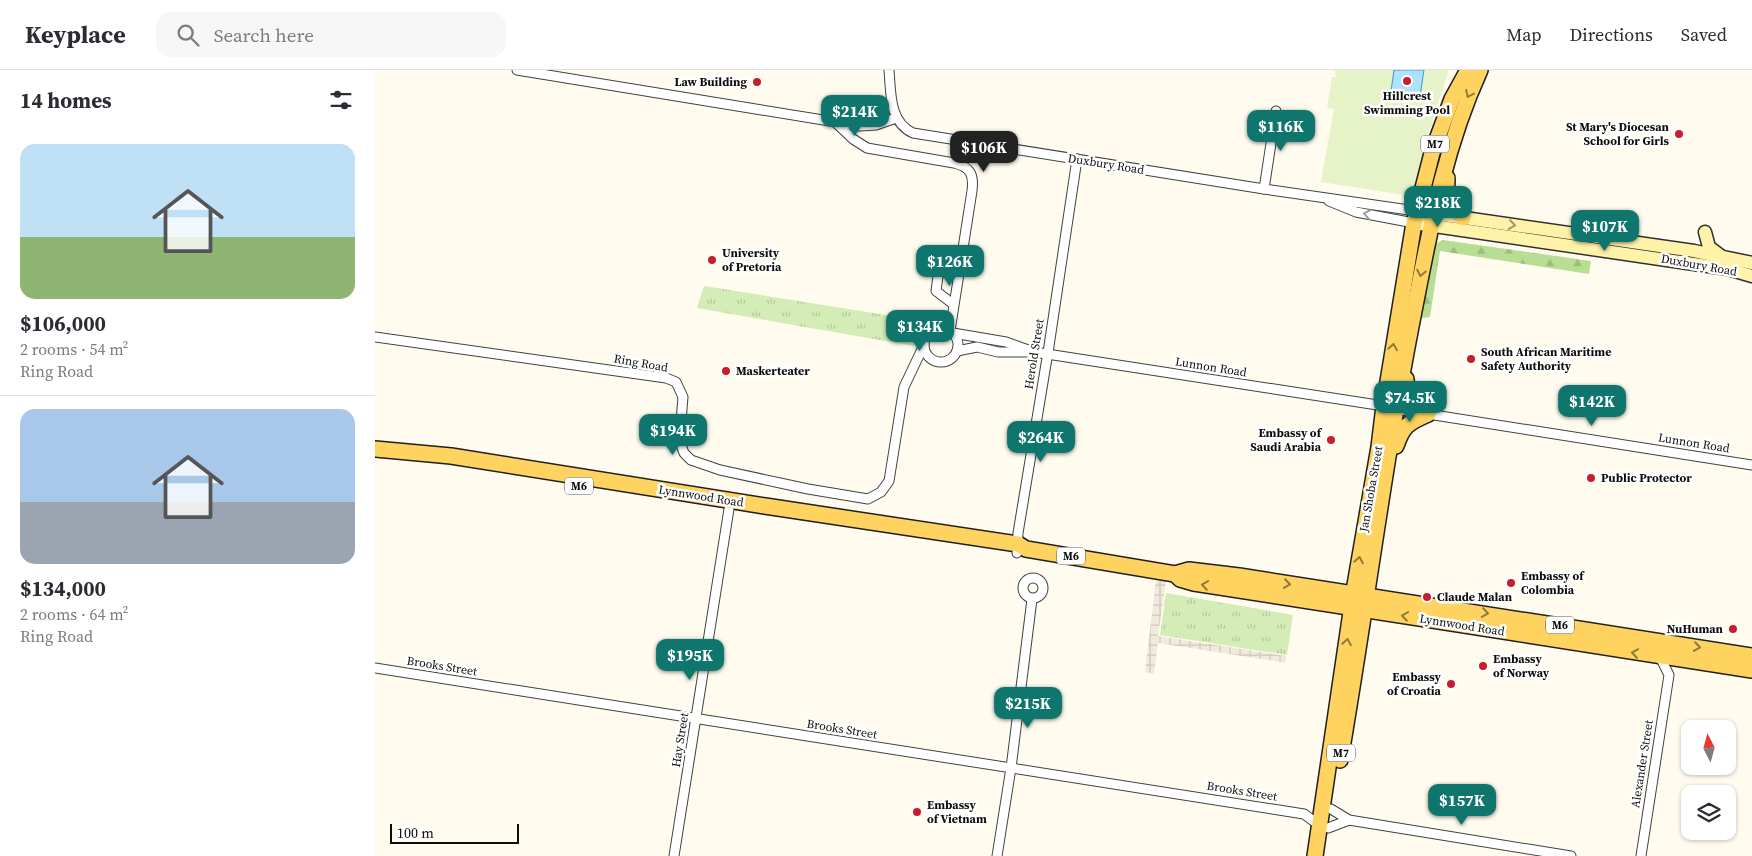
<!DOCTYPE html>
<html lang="en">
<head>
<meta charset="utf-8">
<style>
  :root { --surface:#fff; --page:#f7f7f7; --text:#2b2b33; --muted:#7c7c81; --line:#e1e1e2; --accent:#0f766e }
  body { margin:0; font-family:"Source Serif 4",serif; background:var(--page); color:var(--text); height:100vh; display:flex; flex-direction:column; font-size:19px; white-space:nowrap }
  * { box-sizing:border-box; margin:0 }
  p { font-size:16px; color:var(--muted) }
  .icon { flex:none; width:28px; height:28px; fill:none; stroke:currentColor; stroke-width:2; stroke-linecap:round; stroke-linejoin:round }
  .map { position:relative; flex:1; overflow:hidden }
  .details { display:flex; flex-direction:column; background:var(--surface); width:375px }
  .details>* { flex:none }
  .needle { width:32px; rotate:354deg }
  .tools { position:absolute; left:1306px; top:650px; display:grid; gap:10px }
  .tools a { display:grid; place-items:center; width:55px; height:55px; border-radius:10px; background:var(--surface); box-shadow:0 1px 4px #0004; font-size:25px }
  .scale { position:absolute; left:15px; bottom:12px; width:129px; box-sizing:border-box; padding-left:5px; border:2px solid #0e0e0e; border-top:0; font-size:14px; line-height:18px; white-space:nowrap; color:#0e0e0e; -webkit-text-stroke:4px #fff; paint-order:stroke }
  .price { position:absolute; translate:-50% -42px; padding:0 11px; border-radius:10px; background:var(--accent); color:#fff; font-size:16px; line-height:32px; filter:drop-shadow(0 1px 2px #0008) }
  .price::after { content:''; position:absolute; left:50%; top:30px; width:15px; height:11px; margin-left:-8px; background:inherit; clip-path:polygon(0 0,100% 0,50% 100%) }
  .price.on { background:#222; color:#fff }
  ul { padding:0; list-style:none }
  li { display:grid; align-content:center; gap:10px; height:265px; padding:0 20px }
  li+li { border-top:1px solid var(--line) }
  li span { display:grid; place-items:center; height:155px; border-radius:15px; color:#555 }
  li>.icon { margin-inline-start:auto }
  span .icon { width:90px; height:90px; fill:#fffc; stroke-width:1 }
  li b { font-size:21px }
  h2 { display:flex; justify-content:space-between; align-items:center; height:60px; padding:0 20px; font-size:21px }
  header { display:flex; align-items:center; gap:30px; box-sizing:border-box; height:70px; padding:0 25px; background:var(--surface); border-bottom:1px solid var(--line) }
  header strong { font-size:24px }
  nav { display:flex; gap:28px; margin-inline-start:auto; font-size:18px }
  .search { width:350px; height:45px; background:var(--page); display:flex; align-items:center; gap:12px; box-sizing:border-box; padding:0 18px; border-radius:15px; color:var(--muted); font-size:19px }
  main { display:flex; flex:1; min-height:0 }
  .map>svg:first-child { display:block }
  .grass { fill:url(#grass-tufts) }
  .forest { fill:url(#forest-firs) }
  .pitch { fill:#e6f3c9 }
  .plaza { fill:url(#plaza-grid) }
  .water { fill:#b0e1fa; stroke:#329bd6 }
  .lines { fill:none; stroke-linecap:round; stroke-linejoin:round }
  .street-casing { stroke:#414141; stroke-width:11 }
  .secondary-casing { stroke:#303030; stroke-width:15 }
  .primary-casing { stroke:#1f1f1f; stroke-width:18 }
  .street { stroke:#fff; stroke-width:9 }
  .secondary { stroke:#fff3aa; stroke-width:12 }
  .primary { stroke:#ffd35f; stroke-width:15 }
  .oneway { stroke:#937a3b }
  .oneway2 { stroke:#9f9f9f }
  .oneway3 { stroke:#9f976c }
  .poi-dot { fill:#c81d2b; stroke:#fff; stroke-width:2 }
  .labels { text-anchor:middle; stroke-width:5; stroke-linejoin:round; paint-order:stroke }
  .shield { fill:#fff; stroke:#565656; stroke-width:1 }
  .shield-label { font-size:11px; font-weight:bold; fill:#0e0e0e }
  .poi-label { font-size:12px; font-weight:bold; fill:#0e0e0e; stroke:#fff; text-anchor:start }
  .street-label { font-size:12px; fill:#0e0e0e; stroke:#fff }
</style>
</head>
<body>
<header>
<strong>Keyplace</strong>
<div class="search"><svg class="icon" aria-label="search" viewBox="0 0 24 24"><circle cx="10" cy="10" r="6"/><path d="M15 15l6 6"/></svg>Search here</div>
<nav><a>Map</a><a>Directions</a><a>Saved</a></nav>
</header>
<main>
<section class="details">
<h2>14 homes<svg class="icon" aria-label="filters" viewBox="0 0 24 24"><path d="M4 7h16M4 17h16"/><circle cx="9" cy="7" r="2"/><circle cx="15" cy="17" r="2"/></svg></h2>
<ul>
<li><span style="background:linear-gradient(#bfe0f5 60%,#8fb573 0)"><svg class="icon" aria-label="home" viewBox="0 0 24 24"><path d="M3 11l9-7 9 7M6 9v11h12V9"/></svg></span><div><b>$106,000</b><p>2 rooms · 54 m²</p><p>Ring Road</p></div></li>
<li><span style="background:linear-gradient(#a9c7e8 60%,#9aa5b1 0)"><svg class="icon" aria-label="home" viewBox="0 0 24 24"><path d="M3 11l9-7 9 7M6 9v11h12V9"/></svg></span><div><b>$134,000</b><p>2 rooms · 64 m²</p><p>Ring Road</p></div></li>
</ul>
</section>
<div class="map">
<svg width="1377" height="786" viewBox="0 0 1377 786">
  <defs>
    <pattern id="grass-tufts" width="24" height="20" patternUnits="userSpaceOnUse" patternTransform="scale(1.25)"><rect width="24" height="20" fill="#d4ecb6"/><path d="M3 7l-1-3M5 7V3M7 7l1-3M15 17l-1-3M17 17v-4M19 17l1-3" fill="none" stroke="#b5c99b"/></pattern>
    <pattern id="forest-firs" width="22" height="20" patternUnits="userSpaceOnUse" patternTransform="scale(1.25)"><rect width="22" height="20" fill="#b8de94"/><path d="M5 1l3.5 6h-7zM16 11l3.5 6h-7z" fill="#9dbd7e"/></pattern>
    <pattern id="plaza-grid" width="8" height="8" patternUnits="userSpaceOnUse" patternTransform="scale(1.25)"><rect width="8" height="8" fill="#f0eadd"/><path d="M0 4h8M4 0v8" fill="none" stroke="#cdc8bc"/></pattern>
  </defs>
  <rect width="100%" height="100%" fill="#fffbef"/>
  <g class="grass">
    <polygon points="329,216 542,250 539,276 322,238"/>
    <polygon points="791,523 918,545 912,585 785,565"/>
  </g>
  <polygon class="forest" points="1068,170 1216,191 1214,204 1065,181 1055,247 1047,248 1041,246 1058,175"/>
  <polygon class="pitch" points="960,0 1074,0 1058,48 1057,57 1055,57 1048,79 1051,80 1036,126 946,112 959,39 952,38 957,7 961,7"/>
  <polygon class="plaza" points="781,510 791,511 783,566 911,586 911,593 783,573 779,604 770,602"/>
  <polygon class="water" points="1019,0 1049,0 1045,26 1016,21"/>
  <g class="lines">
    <g class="street-casing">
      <g id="street">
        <polyline points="142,0 485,56 501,55 521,48"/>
        <path d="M514,0C516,23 514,52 538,63L889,119L1041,141"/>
        <path d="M460,52L478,69L492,78L579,93C596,97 599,105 597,121L575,261"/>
        <polyline points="889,119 901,41"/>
        <polyline points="954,131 981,142 1039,153"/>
        <polyline points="568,199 563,206 561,221 578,234"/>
        <circle cx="566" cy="275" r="17"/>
        <polyline points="578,263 631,272 656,281"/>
        <polyline points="0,267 291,308 301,312 308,327 305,363 306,375 309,383 316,390 345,400 433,419 493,429 506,422 514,411 529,317 549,275"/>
        <polyline points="582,281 602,277 623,282 659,282 1009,336"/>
        <polyline points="1021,339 1377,395"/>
        <polyline points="642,483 643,463 674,276 702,89"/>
        <circle cx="658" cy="518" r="10"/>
        <polyline points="0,598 929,744 944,755"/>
        <polyline points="956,739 974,750 1196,786"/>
        <polyline points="953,758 974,750"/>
        <polyline points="299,786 354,439"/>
        <polyline points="622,786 636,698 657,529"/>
        <polyline points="1266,786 1294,605 1285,587"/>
      </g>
    </g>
    <g class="secondary-casing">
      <g id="secondary">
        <polyline points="1041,141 1319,181 1377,193"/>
        <polyline points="1039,153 1353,199 1377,206"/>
        <polyline points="1330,162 1334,177 1346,186"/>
      </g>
    </g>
    <g class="primary-casing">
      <g id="primary">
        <path d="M1072,108C1071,126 1073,137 1088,148"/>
        <path d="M1031,309C1032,330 1032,335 1053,344"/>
        <path d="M1021,376C1028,355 1033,353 1053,344"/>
        <polyline points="0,379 76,386 390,436 643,474 651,479 800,504 814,500 864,506 1377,586"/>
        <polyline points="800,504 805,509 819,513 1377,600"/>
        <path d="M965,690C991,539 1010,386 1040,236C1056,154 1070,77 1105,0"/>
        <polyline points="940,786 980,515 1004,377 1009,336 1039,153 1057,83 1077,29 1093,0"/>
      </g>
    </g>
    <use href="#street" class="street"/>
    <use href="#secondary" class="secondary"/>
    <use href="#primary" class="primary"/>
  </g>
  <defs><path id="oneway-chevron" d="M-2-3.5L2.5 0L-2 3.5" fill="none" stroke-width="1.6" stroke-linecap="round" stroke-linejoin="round" transform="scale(1.25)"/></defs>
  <g class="oneway">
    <use href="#oneway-chevron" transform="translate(1094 24) rotate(115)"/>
    <use href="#oneway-chevron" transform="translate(1046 203) rotate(101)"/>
    <use href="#oneway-chevron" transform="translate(1018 277) rotate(-81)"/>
    <use href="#oneway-chevron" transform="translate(984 490) rotate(-80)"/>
    <use href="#oneway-chevron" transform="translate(912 514) rotate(9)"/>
    <use href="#oneway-chevron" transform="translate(830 515) rotate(-171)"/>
    <use href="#oneway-chevron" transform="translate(1110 543) rotate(9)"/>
    <use href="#oneway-chevron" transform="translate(1030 546) rotate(-172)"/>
    <use href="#oneway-chevron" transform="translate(972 572) rotate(-81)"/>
    <use href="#oneway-chevron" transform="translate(1322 577) rotate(9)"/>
    <use href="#oneway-chevron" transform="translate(1260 583) rotate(-171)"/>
  </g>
  <use class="oneway2" href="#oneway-chevron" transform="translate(992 144) rotate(-169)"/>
  <use class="oneway3" href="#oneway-chevron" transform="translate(1137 155) rotate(8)"/>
  <g class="poi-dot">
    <circle cx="1032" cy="11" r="5"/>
    <circle cx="382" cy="12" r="5"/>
    <circle cx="1304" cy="64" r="5"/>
    <circle cx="337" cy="190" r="5"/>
    <circle cx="1096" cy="289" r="5"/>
    <circle cx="351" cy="301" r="5"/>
    <circle cx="956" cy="370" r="5"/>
    <circle cx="1216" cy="408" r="5"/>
    <circle cx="1136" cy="513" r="5"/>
    <circle cx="1052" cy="527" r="5"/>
    <circle cx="1358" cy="559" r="5"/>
    <circle cx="1108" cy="596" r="5"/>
    <circle cx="1076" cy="614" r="5"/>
    <circle cx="542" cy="742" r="5"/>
  </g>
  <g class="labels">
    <g class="shield">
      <rect x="1046" y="65.5" width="28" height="17" rx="4"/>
      <rect x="190" y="407.5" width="28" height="17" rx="4"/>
      <rect x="682" y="477.5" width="28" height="17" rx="4"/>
      <rect x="1171" y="546.5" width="28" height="17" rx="4"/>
      <rect x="952" y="674.5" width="28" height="17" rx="4"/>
    </g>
    <g class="shield-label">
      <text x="1060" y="78">M7</text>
      <text x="204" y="420">M6</text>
      <text x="696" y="490">M6</text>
      <text x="1185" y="559">M6</text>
      <text x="966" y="687">M7</text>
    </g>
    <g class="poi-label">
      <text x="372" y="16" text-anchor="end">Law Building</text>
      <text x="1032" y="30" text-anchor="middle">Hillcrest<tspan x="1032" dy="14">Swimming Pool</tspan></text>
      <text x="1294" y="61" text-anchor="end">St Mary's Diocesan<tspan x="1294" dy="14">School for Girls</tspan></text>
      <text x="347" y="187">University<tspan x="347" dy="14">of Pretoria</tspan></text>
      <text x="1106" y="286">South African Maritime<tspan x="1106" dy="14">Safety Authority</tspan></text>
      <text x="361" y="305">Maskerteater</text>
      <text x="946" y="367" text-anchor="end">Embassy of<tspan x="946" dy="14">Saudi Arabia</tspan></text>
      <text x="1226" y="412">Public Protector</text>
      <text x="1146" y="510">Embassy of<tspan x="1146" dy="14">Colombia</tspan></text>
      <text x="1062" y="531">Claude Malan</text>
      <text x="1348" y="563" text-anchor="end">NuHuman</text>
      <text x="1118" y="593">Embassy<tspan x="1118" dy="14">of Norway</tspan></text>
      <text x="1066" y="611" text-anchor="end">Embassy<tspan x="1066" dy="14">of Croatia</tspan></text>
      <text x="552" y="739">Embassy<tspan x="552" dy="14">of Vietnam</tspan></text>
    </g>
    <g class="street-label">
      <text transform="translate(731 94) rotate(9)" y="4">Duxbury Road</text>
      <text transform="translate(1324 195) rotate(10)" y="4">Duxbury Road</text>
      <text transform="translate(659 284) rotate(-81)" y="4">Herold Street</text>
      <text transform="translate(266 293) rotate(10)" y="4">Ring Road</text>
      <text transform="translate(836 297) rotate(9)" y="4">Lunnon Road</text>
      <text transform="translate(1319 373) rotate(9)" y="4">Lunnon Road</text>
      <text transform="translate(996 419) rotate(-80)" y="4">Jan Shoba Street</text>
      <text transform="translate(326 426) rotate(9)" y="4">Lynnwood Road</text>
      <text transform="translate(1087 555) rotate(9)" y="4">Lynnwood Road</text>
      <text transform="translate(67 596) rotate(9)" y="4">Brooks Street</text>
      <text transform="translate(467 659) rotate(9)" y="4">Brooks Street</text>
      <text transform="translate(305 670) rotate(-81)" y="4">Hay Street</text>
      <text transform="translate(1267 694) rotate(-81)" y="4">Alexander Street</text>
      <text transform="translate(867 721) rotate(9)" y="4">Brooks Street</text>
    </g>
  </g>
</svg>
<div class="tools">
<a><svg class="needle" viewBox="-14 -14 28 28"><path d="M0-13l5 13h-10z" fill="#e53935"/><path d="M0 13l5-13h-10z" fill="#7c7c81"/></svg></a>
<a><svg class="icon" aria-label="layers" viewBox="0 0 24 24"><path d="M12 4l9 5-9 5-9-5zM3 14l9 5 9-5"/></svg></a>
</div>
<div class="scale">100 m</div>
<b class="price" style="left:480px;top:67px">$214K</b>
<b class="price" style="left:906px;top:82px">$116K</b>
<b class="price on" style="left:609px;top:103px">$106K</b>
<b class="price" style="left:1063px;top:158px">$218K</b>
<b class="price" style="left:1230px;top:182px">$107K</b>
<b class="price" style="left:575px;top:217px">$126K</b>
<b class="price" style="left:545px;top:282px">$134K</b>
<b class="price" style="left:1035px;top:353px">$74.5K</b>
<b class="price" style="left:1217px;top:357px">$142K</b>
<b class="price" style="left:298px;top:386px">$194K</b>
<b class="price" style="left:666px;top:393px">$264K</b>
<b class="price" style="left:315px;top:611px">$195K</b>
<b class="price" style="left:653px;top:659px">$215K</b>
<b class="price" style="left:1087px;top:756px">$157K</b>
</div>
</main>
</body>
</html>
